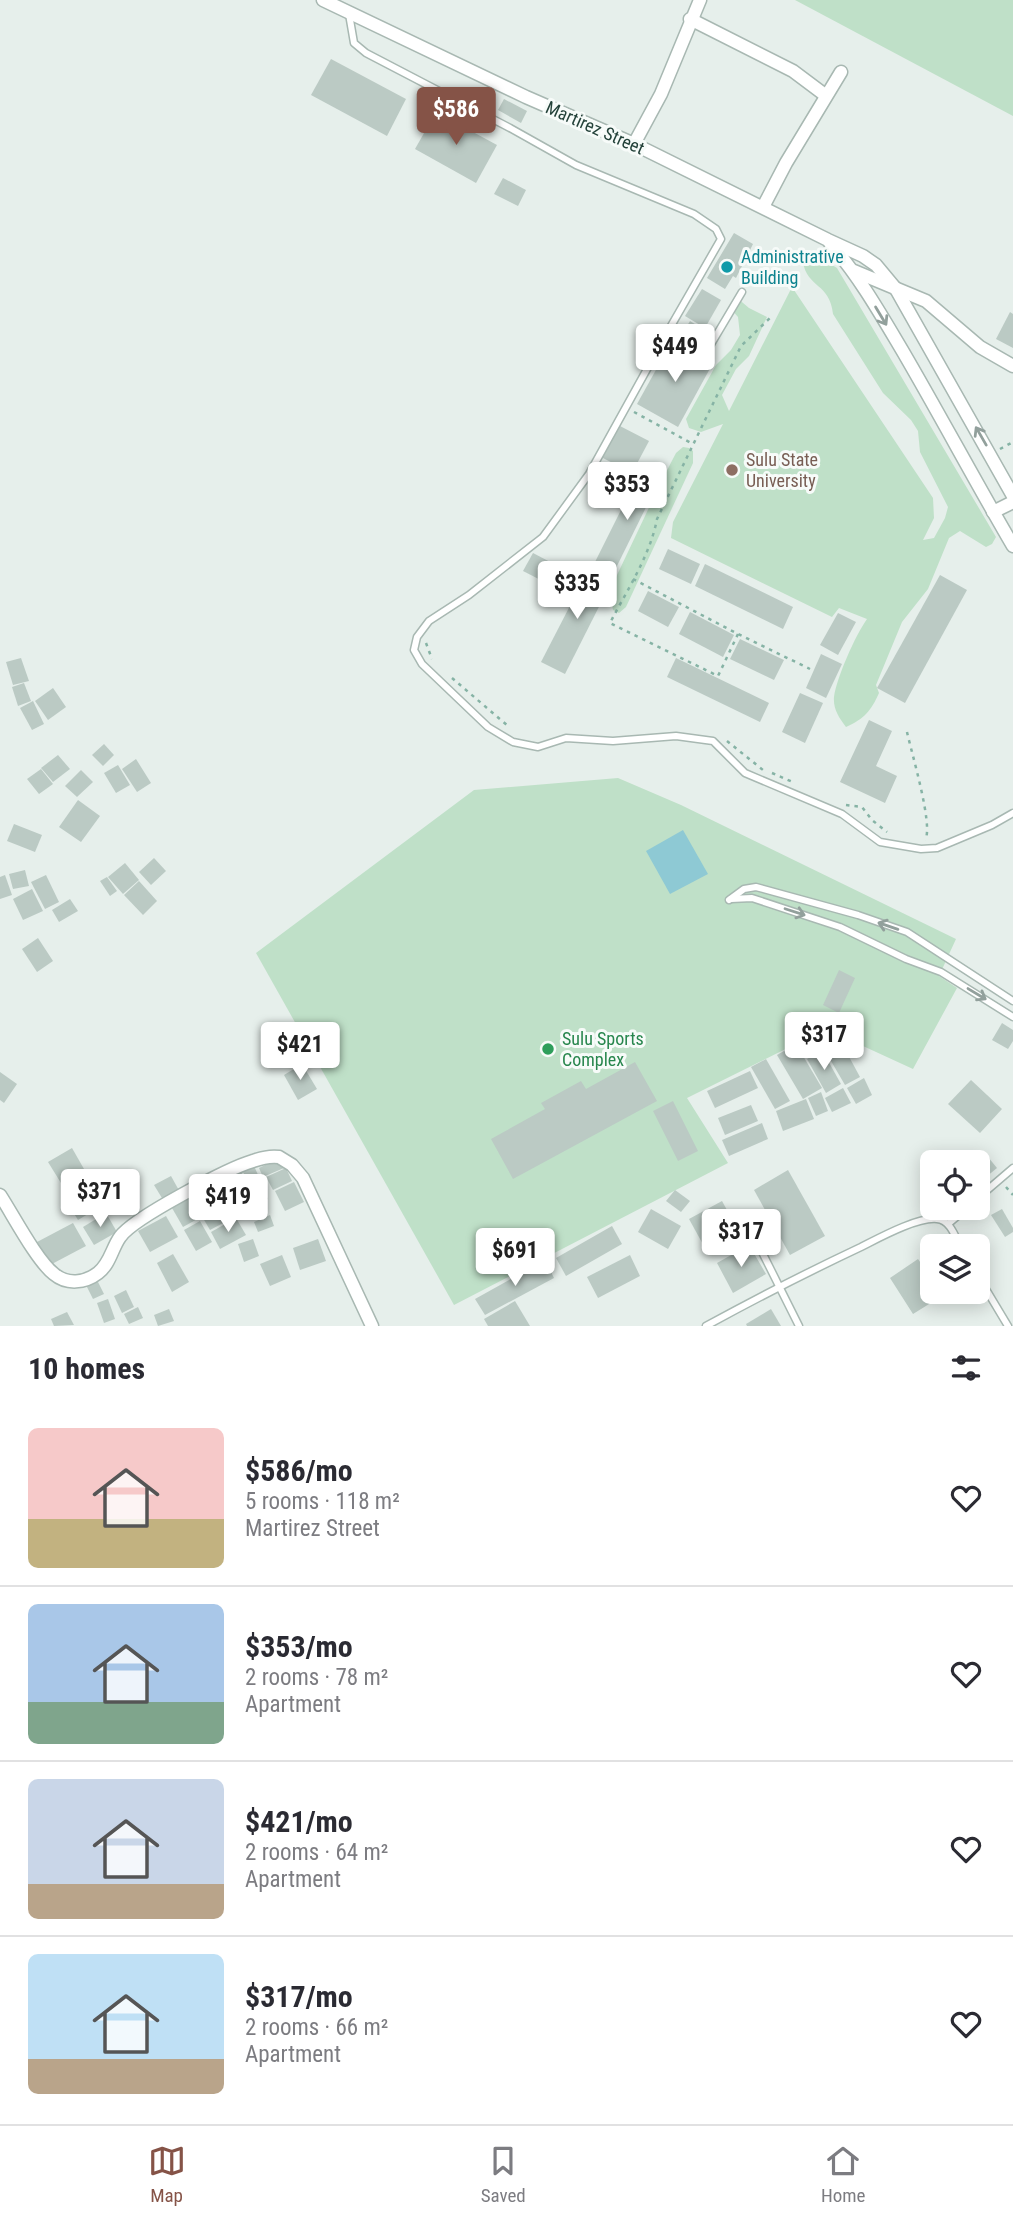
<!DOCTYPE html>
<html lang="en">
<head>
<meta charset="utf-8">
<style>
  :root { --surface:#fff; --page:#f7f7f7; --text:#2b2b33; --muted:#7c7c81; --line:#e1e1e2; --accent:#855347 }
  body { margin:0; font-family:"Roboto Condensed",sans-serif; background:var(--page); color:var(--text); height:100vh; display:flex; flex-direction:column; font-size:26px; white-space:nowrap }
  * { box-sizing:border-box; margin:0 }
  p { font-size:23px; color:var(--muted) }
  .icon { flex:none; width:38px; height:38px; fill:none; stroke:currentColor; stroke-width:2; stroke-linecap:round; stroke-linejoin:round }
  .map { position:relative; height:1326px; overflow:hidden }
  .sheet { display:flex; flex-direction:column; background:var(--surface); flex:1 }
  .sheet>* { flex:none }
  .fabs { position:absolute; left:920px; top:1150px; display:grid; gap:14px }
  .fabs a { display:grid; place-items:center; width:70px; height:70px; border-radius:10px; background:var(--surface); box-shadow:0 4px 18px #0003; font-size:35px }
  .price { position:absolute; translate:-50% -60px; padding:0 16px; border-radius:7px; background:#fff; color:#222; font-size:23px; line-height:46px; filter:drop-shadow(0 2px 4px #0008) }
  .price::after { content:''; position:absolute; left:50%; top:42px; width:21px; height:16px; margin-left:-10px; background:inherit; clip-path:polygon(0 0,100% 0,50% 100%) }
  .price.on { background:var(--accent); color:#fff }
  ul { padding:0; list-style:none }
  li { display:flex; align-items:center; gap:21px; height:175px; padding:0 28px }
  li+li { border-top:2px solid var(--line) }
  li span { display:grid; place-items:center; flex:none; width:196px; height:140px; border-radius:10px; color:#555 }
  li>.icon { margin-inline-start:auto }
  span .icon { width:84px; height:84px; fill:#fffc; stroke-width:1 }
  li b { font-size:30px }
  h2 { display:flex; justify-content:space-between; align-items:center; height:84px; padding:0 28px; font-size:30px }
  .tab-bar { display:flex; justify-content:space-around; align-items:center; height:98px; border-top:2px solid var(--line); background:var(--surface); font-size:19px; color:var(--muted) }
  .tab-bar a { display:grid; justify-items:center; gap:4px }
  .tab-bar .on { color:var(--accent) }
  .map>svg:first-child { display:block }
  .green { fill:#bfe0c8 }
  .water { fill:#8ec9d4 }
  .building { fill:#bbcac4 }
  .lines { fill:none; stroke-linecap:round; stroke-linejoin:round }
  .service-casing { stroke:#a8b8b2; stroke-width:9 }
  .minor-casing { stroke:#a8b8b2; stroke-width:15 }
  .path { stroke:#86b3a5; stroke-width:2.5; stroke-dasharray:3.5 5; stroke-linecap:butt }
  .service { stroke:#fff; stroke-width:6 }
  .minor { stroke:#fff; stroke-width:12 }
  .oneway { stroke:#92a09c }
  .culture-dot { fill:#0f9aa8; stroke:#f7fbf9; stroke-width:2.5 }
  .education-dot { fill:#8d6e63; stroke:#f7fbf9; stroke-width:2.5 }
  .leisure-dot { fill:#2e9e5b; stroke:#f7fbf9; stroke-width:2.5 }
  .labels { text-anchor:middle; stroke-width:6; stroke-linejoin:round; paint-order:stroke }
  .street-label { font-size:18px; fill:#24423a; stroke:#f7fbf9 }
  .culture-label { font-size:18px; fill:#0d838f; stroke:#f7fbf9; text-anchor:start }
  .education-label { font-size:18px; fill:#785e54; stroke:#f7fbf9; text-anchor:start }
  .leisure-label { font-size:18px; fill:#27864d; stroke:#f7fbf9; text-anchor:start }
</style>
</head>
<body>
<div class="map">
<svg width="1013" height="1326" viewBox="0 0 1013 1326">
  <rect width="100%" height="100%" fill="#e6efeb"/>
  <g class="green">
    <polygon points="795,0 1013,0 1013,116"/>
    <path d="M813,253L837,268L996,537L992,544L986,547L960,531L949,538L928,589L902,622L876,685L879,693C871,711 864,719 846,727C839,718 833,709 834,697C837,677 855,636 867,619L839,608L832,617L671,538L673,522L723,424L701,432L689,428L686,419L716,365L731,350L740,335L738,317L730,308L736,297L749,308L767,317L749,356L736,369L722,395L729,411L792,287L933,498L934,518L923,540L934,538L945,518L948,507L920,452L918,431L911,420L883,393L833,314C830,283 807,288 803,262Z"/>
    <polygon points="683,447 689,448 693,451 693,463 626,607 619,613 613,610 609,592 663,478 676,453"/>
    <polygon points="618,778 681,805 956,939 939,976 957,988 913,1069 826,1029 687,1098 728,1163 454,1305 256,953 474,790"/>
  </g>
  <polygon class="water" points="683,830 708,874 670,894 646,851"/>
  <g class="building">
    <polygon points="331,59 406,99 387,136 311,95"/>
    <polygon points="504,99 527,111 521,123 498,110"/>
    <polygon points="436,112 497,145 476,183 415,149"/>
    <polygon points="503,178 526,190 518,206 494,194"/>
    <polygon points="734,233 753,244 736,278 733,276 725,289 707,278"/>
    <polygon points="702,289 721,300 705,328 685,316"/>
    <polygon points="1010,312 1013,314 1013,348 996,339"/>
    <polygon points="690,321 706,331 696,346 681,336"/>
    <polygon points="672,341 713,363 678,427 637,404"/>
    <polygon points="618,425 649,441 632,473 601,457"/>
    <polygon points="641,470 660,479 613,574 594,564"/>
    <polygon points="668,549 700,564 691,584 659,569"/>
    <polygon points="533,553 577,576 568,594 523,571"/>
    <polygon points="705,564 793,607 783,629 695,586"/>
    <polygon points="590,567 613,579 565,674 541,662"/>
    <polygon points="940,575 967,590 905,703 877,688"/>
    <polygon points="648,591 679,607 668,627 638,611"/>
    <polygon points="690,612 734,635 723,657 679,634"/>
    <polygon points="838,613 856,622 838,655 820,645"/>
    <polygon points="740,639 784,660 774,680 730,659"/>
    <polygon points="821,654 842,664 826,698 806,688"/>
    <polygon points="21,658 29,681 13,685 6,662"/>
    <polygon points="676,658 769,703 760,722 667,677"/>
    <polygon points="24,683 31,701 18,706 12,687"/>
    <polygon points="53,688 66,707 48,720 35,701"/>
    <polygon points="800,693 823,703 805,743 782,732"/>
    <polygon points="33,701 44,724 32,730 20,708"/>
    <polygon points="869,720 892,731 876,766 897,776 885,803 840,782"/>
    <polygon points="104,744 114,755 103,766 92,755"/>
    <polygon points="58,755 70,769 53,782 41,768"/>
    <polygon points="136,759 151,783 137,792 122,769"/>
    <polygon points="118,765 130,785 116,793 104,773"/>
    <polygon points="41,769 53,784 39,794 27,779"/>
    <polygon points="81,770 93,782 77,797 65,786"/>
    <polygon points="78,800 100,816 81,842 59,827"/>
    <polygon points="14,824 42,835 35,852 7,841"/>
    <polygon points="154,858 166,871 151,885 139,872"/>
    <polygon points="125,863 139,880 123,894 108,877"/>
    <polygon points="25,870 29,886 13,889 9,874"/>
    <polygon points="5,875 12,895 0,899 0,877"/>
    <polygon points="46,875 59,902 45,909 31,882"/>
    <polygon points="107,877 117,891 110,896 100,881"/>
    <polygon points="139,881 157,901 143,915 124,895"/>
    <polygon points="32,889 43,911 23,920 13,899"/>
    <polygon points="70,899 78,911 59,922 52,910"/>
    <polygon points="38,938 53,961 37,972 22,949"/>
    <polygon points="839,970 855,978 839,1013 823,1005"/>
    <polygon points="1002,1023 1013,1030 1013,1041 1008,1049 992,1040"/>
    <polygon points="840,1040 860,1077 845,1085 824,1049"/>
    <polygon points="796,1044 822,1088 803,1099 777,1055"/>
    <polygon points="822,1050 841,1084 826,1093 807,1059"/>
    <polygon points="766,1059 790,1101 775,1109 751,1067"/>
    <polygon points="635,1062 657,1101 513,1179 491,1139 545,1109 541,1103 581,1081 586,1089"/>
    <polygon points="302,1064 317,1089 298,1100 284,1075"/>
    <polygon points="750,1071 758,1088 715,1108 707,1091"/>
    <polygon points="0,1072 17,1084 4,1103 0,1100"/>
    <polygon points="864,1078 872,1095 856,1104 847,1088"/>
    <polygon points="971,1080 1002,1109 980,1133 948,1104"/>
    <polygon points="843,1088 851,1103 832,1112 825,1098"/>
    <polygon points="821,1092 828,1111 816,1116 808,1098"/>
    <polygon points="806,1099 814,1119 783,1131 776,1111"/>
    <polygon points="673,1101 698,1151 678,1161 653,1111"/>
    <polygon points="751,1105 758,1121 725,1135 718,1118"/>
    <polygon points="762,1123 768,1139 729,1156 722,1140"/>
    <polygon points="72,1148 84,1169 61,1183 48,1162"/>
    <polygon points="984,1152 997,1168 986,1177 978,1167 978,1162 973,1162"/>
    <polygon points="279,1158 284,1168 263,1177 259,1168"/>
    <polygon points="254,1166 259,1177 248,1182 243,1172"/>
    <polygon points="286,1168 292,1181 273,1190 266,1177"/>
    <polygon points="788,1170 825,1236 790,1255 754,1190"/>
    <polygon points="241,1171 249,1187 231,1196 223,1179"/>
    <polygon points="171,1176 181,1194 165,1203 154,1185"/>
    <polygon points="217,1181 226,1197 199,1211 190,1195"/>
    <polygon points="294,1182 304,1202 285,1211 275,1191"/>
    <polygon points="262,1187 268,1199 240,1212 234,1200"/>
    <polygon points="87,1189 98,1208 78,1220 66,1201"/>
    <polygon points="675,1190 690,1201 681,1212 666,1201"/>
    <polygon points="231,1197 240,1214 210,1230 200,1213"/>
    <polygon points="190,1198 201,1217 183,1227 172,1208"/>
    <polygon points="722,1201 738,1230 705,1248 689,1219"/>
    <polygon points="651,1209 681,1226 668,1249 638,1232"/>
    <polygon points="1002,1209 1013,1228 1013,1232 1005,1237 991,1215"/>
    <polygon points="106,1213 117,1232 94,1245 83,1227"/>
    <polygon points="270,1215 274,1226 258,1232 254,1222"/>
    <polygon points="166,1216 178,1237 150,1252 138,1231"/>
    <polygon points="236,1218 246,1235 220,1249 211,1232"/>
    <polygon points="200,1221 212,1242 196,1251 184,1230"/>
    <polygon points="73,1223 86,1246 50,1265 37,1242"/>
    <polygon points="612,1226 622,1244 566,1276 556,1258"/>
    <polygon points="253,1239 259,1256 244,1262 238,1244"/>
    <polygon points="318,1239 326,1261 300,1270 293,1248"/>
    <polygon points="749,1245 766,1274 733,1293 717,1263"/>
    <polygon points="173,1254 189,1282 172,1292 157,1263"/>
    <polygon points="282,1255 291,1277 270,1286 260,1264"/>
    <polygon points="630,1255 640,1276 598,1298 587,1277"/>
    <polygon points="918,1259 933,1281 933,1292 939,1292 942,1296 913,1314 890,1278"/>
    <polygon points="545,1260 554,1278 485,1315 475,1299"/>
    <polygon points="97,1280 104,1294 93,1299 86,1285"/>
    <polygon points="126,1290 134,1307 122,1313 114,1296"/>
    <polygon points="108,1299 115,1319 104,1323 97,1303"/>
    <polygon points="515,1301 530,1326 488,1326 484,1319"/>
    <polygon points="138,1307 143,1318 129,1324 124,1314"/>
    <polygon points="169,1309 174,1321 158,1326 154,1315"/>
    <polygon points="771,1309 781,1326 747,1326 746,1324"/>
    <polygon points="67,1312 74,1325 54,1326 51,1319"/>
  </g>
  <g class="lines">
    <g class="service-casing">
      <g id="service">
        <polyline points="349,14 354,43 366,53 510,128 576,165 694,214 716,229 721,239 667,333 704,356 742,292"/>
        <polyline points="667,333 589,474 543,537 469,595 429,621 417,637 414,650 422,664 488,727 513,742 538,747 566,738 613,741 676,736 713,741 745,773 842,814 880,842 921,849 937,848 992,825 1013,813"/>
        <polyline points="731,899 752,898 840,927 906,959 941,972 1013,1017"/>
        <polyline points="729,900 744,889 756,887 858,915 907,932 1013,1001"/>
        <polyline points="978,1198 1013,1168"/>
        <polyline points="745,1218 799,1326"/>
        <polyline points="948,1224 967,1208"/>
        <polyline points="978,1276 1008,1326"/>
        <path d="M706,1326C757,1298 808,1272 861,1247C879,1238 917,1217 937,1219C950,1220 955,1236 960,1246"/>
      </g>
    </g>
    <g class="minor-casing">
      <g id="minor">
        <polyline points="323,0 526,97 634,144 828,240 863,256 876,265 896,289 1013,496"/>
        <polyline points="690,19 793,71 825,95"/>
        <polyline points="634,144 661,94 700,0"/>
        <polyline points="763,207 786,163 841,72"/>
        <path d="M830,243C859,276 880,313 902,350C940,415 975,481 1013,546"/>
        <polyline points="854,271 926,301 980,347 1013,366"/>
        <polyline points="993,512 1013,502"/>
        <path d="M0,1195C13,1215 37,1261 54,1274C67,1285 85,1283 98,1273C110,1264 112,1248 120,1237C133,1218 229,1168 253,1161C261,1158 271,1156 279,1157L292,1165L303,1178L372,1326"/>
      </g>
    </g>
    <g class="path">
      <polyline points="634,412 693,444"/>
      <polyline points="1000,449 1013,442"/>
      <polyline points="633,579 738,634 810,669"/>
      <path d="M738,634L718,676L610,623C627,590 650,556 657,519L741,346L773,315"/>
      <polyline points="426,643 432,659"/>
      <polyline points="452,678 508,726"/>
      <path d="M907,732C911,751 934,827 925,840"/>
      <polyline points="727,741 763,770"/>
      <polyline points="772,773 795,783"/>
      <polyline points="846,805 862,807 872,820 887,832"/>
      <polyline points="1006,1187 1013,1195"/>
    </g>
    <use href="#service" class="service"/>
    <use href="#minor" class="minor"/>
  </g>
  <defs><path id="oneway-shaft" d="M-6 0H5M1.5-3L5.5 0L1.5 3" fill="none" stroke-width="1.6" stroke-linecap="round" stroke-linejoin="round" transform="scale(1.75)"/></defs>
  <g class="oneway">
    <use href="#oneway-shaft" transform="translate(881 316) rotate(59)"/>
    <use href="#oneway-shaft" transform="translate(981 436) rotate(-120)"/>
    <use href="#oneway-shaft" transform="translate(795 912) rotate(18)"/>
    <use href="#oneway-shaft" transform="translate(888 926) rotate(-161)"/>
    <use href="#oneway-shaft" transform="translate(977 994) rotate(31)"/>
  </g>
  <circle class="culture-dot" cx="727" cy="267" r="7"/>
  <circle class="education-dot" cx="732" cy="470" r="7"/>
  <circle class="leisure-dot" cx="548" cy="1049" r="7"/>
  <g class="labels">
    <g class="street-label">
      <text transform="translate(595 128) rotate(24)" y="6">Martirez Street</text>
    </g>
    <g class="culture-label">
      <text x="741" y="263">Administrative<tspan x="741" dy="21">Building</tspan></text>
    </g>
    <g class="education-label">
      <text x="746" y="466">Sulu State<tspan x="746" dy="21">University</tspan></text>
    </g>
    <g class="leisure-label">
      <text x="562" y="1045">Sulu Sports<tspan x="562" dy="21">Complex</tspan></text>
    </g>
  </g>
</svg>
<div class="fabs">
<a><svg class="icon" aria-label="locate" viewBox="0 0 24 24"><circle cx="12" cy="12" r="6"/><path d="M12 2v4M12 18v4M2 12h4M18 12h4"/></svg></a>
<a><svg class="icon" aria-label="layers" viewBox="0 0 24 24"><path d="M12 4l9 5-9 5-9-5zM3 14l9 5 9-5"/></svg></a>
</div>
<b class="price on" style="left:456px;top:147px">$586</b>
<b class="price" style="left:675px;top:384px">$449</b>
<b class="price" style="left:627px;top:522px">$353</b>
<b class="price" style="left:577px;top:621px">$335</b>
<b class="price" style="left:824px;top:1072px">$317</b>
<b class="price" style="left:300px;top:1082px">$421</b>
<b class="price" style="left:100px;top:1229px">$371</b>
<b class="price" style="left:228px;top:1234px">$419</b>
<b class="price" style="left:741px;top:1269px">$317</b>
<b class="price" style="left:515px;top:1288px">$691</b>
</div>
<section class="sheet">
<h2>10 homes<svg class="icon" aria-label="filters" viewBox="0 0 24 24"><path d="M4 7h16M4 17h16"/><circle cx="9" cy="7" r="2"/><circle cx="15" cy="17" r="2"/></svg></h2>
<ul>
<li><span style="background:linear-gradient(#f6c9c9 65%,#c2b280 0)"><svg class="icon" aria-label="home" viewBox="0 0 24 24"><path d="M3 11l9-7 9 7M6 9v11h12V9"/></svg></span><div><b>$586/mo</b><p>5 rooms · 118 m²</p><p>Martirez Street</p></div><svg class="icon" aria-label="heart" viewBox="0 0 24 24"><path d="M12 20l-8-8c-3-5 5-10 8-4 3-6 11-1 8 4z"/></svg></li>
<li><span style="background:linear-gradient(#a9c7e8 70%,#7fa58c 0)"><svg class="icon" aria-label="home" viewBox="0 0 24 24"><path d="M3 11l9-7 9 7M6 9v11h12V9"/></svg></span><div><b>$353/mo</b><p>2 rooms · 78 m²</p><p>Apartment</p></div><svg class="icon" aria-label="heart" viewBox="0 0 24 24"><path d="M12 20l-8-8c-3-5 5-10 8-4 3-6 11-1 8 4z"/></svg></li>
<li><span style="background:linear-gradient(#c9d6e8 75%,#b9a48a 0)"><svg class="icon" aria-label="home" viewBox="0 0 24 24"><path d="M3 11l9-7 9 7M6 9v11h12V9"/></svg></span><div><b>$421/mo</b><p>2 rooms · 64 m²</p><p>Apartment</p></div><svg class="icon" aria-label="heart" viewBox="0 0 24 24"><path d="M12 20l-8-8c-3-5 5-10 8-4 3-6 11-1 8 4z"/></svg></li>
<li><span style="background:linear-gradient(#bfe0f5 75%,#b9a48a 0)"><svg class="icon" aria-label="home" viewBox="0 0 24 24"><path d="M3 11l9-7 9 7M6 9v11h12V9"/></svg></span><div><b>$317/mo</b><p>2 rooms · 66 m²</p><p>Apartment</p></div><svg class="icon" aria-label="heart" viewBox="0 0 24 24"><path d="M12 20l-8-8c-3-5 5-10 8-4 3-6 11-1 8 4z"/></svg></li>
</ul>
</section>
<nav class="tab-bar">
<a class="on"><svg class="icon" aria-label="map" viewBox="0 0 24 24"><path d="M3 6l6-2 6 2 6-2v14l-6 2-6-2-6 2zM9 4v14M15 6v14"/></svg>Map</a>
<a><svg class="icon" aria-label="saved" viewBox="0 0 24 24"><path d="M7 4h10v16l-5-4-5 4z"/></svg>Saved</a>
<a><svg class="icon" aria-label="home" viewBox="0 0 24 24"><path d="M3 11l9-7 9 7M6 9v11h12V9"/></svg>Home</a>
</nav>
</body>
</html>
